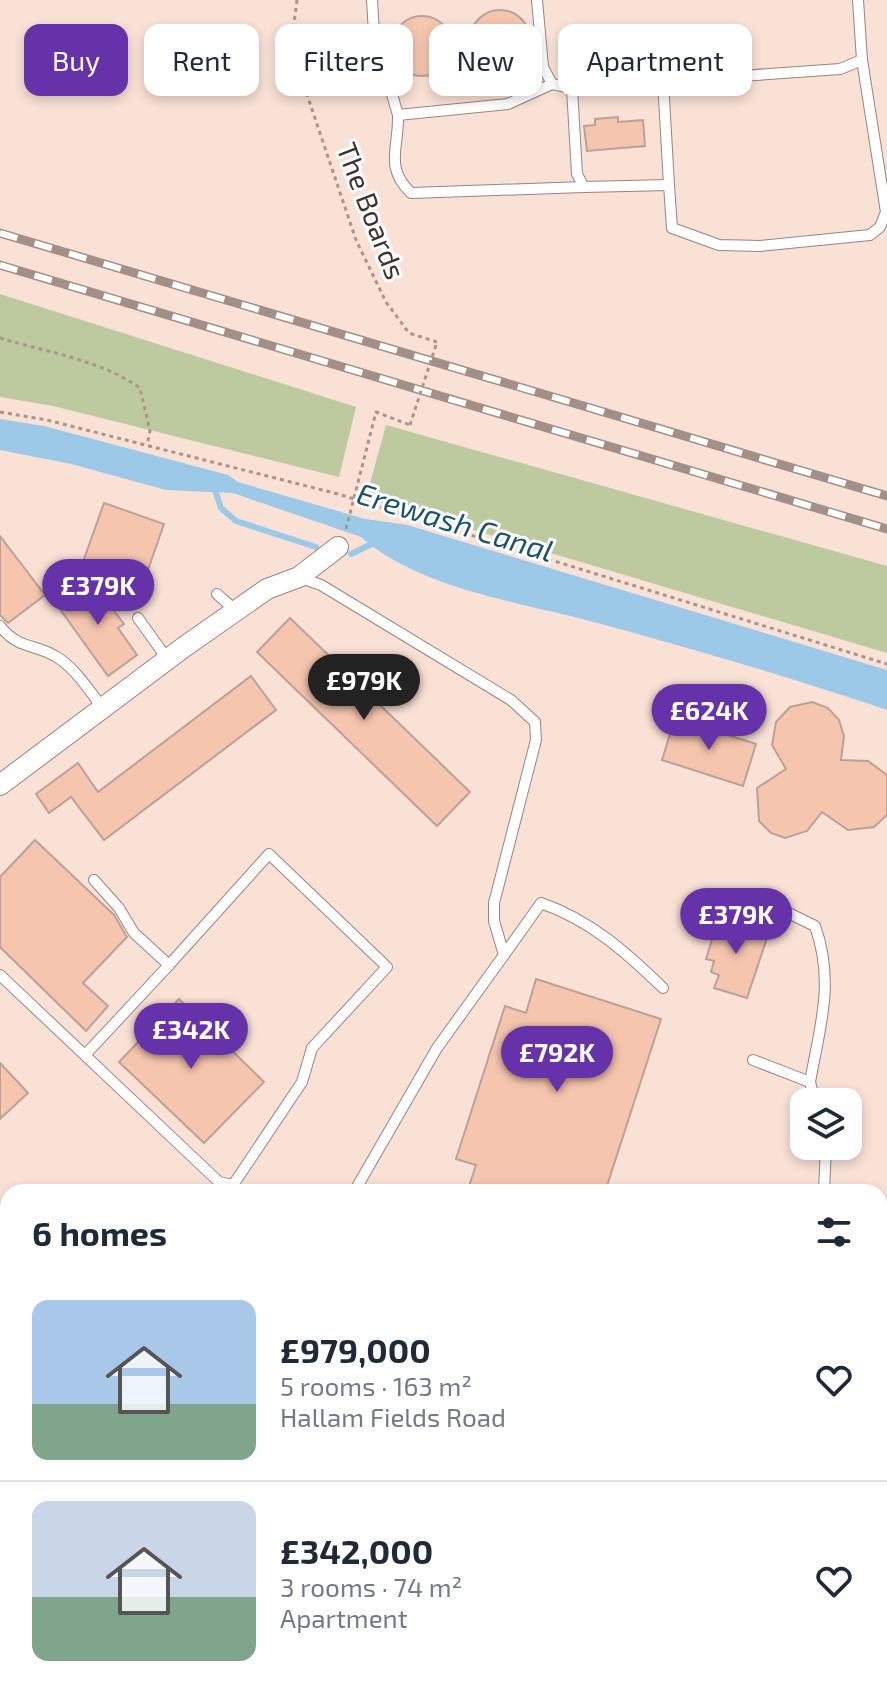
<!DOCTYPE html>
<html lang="en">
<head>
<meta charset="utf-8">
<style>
  :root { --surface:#fff; --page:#f2f2f3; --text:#1f2937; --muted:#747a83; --line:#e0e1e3; --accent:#6532a9 }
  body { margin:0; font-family:"Exo 2",sans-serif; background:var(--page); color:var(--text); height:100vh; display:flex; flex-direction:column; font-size:30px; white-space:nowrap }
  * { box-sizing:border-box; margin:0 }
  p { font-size:26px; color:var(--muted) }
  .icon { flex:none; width:44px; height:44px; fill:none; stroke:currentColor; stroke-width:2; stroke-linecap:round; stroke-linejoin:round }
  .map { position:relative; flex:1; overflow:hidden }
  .drawer { position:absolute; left:0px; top:1184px; width:888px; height:512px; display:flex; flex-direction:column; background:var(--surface); border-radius:24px 24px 0 0; box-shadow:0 4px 12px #0003 }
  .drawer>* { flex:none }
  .banner { position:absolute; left:24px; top:24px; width:840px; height:72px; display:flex; gap:16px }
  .controls { position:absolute; left:790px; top:1088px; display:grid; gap:16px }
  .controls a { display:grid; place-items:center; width:72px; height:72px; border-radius:16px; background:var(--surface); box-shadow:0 4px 12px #0003; font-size:40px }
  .price { position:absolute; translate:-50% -68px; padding:0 18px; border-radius:28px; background:var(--accent); color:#fff; font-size:26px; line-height:52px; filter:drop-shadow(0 2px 4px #0008) }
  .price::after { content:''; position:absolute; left:50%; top:48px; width:24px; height:18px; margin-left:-12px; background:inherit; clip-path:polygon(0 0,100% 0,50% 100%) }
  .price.current { background:#222; color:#fff }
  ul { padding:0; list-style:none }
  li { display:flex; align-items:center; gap:24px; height:200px; padding:0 32px }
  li+li { border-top:2px solid var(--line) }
  li span { display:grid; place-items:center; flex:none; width:224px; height:160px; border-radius:16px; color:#555 }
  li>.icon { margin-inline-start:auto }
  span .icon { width:96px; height:96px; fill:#fffc; stroke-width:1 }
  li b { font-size:34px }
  h2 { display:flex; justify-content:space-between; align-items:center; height:96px; padding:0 32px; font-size:34px }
  .tag { padding:0 28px; border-radius:16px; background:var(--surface); box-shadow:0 4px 12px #0003; font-size:28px; line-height:72px }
  .tag.current { background:var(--accent); color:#fff }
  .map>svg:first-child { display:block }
  .green { fill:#bdcaa0 }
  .water { fill:#9bc9e7 }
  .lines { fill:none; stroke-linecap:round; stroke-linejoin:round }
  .stream { stroke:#9bc9e7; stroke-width:6 }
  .building { fill:#f6c5ae; stroke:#b9a298; stroke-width:2 }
  .service-casing { stroke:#9a847a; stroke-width:12 }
  .minor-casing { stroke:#9a847a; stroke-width:22 }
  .tertiary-casing { stroke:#9a847a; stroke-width:26 }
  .path { stroke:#a8968e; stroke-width:3; stroke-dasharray:4 4; stroke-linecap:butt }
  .service { stroke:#fff; stroke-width:10 }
  .minor { stroke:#fff; stroke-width:20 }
  .tertiary { stroke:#fff; stroke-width:24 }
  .rail-casing { stroke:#a29088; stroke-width:9 }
  .rail { stroke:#fff; stroke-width:6; stroke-dasharray:18; stroke-linecap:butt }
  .path-bridge { stroke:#a8968e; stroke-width:3; stroke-dasharray:4 4; stroke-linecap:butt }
  .labels { text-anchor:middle; stroke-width:6; stroke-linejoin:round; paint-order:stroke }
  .street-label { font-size:28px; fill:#3b312d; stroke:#fff }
  .water-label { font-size:30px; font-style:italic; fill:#1a516f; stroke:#fff }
</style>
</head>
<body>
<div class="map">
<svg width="887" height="1696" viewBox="0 0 887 1696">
  <rect width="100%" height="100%" fill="#f9e1d6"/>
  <g class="green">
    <polygon points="0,294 356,407 339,477 53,406 0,397"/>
    <polygon points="386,425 887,566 887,653 366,498"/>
    <polygon points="57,1688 107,1688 116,1696 51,1696"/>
  </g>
  <path class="water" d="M0,419L44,426L228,475L238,482L365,519L407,525L887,670V710C790,677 693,649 594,622C520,602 420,589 361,537L233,493L166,490L71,464L0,450Z"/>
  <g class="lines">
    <g class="stream">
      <polyline points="214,487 221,508 236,521 316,547"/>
      <polyline points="351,554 376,542"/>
    </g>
  </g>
  <g class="building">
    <circle cx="500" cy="40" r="30"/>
    <circle cx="422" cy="46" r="30"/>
    <polygon points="654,45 656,63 619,66 618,49"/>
    <polygon points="618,117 618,122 643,120 645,146 587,151 584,126 595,125 595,119"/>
    <polygon points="104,503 164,524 143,584 83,562"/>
    <polygon points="0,536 45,595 8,623 0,615"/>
    <polygon points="91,580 124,624 118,628 137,655 108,676 57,605"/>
    <polygon points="290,618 470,792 437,826 257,652"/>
    <polygon points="251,676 276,710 104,840 71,797 49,813 36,794 78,763 98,792"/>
    <polygon points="812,702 828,708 839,720 844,736 841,760 868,761 887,775 887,815 874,827 848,830 822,812 807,831 785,838 771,833 759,821 757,788 786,769 772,745 776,722 790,707"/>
    <polygon points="675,718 756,744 743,786 662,760"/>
    <polygon points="35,840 114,915 127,937 83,983 108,1006 86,1031 0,947 0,877"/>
    <polygon points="719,917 769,932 747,998 714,988 719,975 711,972 714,961 706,959"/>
    <polygon points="536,979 661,1019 605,1192 467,1192 476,1165 456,1159 505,1006 526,1013"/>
    <polygon points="179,999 264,1082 204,1143 119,1062"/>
    <polygon points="0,1063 28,1093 0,1119"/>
  </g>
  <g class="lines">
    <g class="service-casing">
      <g id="service">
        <polyline points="372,0 374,33 398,115 508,104 552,84"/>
        <polyline points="537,0 543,67 552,84 572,88 840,69 862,60 858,0"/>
        <polyline points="663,81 669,185"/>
        <polyline points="572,88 577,174 584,187 669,185 672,228 719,245 760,246 870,235 880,227 886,212 862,60"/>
        <path d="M398,115C399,148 384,167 411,193L584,187"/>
        <polyline points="301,578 321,585 511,700 535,722 536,740 494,903 494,921 504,955 437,1048 354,1192"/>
        <polyline points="217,594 236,611"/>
        <polyline points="138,618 168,660"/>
        <path d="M0,626C19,650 33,643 55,656C75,667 89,691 103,708"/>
        <path d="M774,906L815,926C835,982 820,1026 810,1082"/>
        <path d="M504,955L541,903C590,920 626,952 663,988"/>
        <polyline points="0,975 219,1182 233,1185 302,1082 312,1048 387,967 269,854 169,965 134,933 119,908 94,880"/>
        <polyline points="86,1054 169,965"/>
        <polyline points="753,1060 810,1082 815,1102"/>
        <polyline points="824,1192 826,1146"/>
        <polyline points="880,1297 887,1293"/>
        <polyline points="880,1350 887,1341"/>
        <polyline points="880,1390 887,1394"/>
        <polyline points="0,1445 8,1438"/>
        <polyline points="880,1617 887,1622"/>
        <polyline points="497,1688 500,1696"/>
        <polyline points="699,1688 711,1696"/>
        <polyline points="439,1696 449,1688"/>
        <polyline points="621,1696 649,1688"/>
      </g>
    </g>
    <g class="minor-casing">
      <polyline id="minor" points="0,785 184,647 267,589 299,577 338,547"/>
    </g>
    <g class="tertiary-casing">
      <g id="tertiary">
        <polyline points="0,1590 8,1595"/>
        <polyline points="137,1688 147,1696"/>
      </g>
    </g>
    <g class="path">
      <polyline points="297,0 291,47 356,240 386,302 409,333 437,342"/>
      <path d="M0,338C46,352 101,360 140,388L150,431L147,445"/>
      <polyline points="0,412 47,420 338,494 887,664"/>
      <polyline points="346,529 376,412 410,425"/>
      <polyline points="467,1696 471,1688"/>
    </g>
    <use href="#service" class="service"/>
    <use href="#minor" class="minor"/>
    <use href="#tertiary" class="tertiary"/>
    <g class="rail-casing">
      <g id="rail">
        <polyline points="0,233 887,496"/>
        <polyline points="0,265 887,529"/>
      </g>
    </g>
    <use href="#rail" class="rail"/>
    <polyline class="path-bridge" points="410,425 437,342"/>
  </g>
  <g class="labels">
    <g class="street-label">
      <text transform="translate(371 211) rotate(69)" y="10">The Boards</text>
    </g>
    <g class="water-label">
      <text transform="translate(455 523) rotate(17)" y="10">Erewash Canal</text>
    </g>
  </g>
</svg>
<div class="controls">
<a><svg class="icon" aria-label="layers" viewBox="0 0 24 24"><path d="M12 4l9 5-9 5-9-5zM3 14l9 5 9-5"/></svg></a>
</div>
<b class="price" style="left:98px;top:627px">£379K</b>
<b class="price current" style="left:364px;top:722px">£979K</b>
<b class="price" style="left:709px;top:752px">£624K</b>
<b class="price" style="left:736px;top:956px">£379K</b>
<b class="price" style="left:191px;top:1071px">£342K</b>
<b class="price" style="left:557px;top:1094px">£792K</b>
<div class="banner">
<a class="tag current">Buy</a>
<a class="tag">Rent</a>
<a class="tag">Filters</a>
<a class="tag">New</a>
<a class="tag">Apartment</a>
</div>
<section class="drawer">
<h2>6 homes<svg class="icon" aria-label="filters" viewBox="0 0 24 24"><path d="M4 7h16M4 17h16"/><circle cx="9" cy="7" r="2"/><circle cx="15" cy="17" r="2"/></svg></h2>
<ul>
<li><span style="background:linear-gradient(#a9c7e8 65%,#7fa58c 0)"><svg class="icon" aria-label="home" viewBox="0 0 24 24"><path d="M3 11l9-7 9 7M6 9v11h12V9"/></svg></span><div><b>£979,000</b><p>5 rooms · 163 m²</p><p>Hallam Fields Road</p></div><svg class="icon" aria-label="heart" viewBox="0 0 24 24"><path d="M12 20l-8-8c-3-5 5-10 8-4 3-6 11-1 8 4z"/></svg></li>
<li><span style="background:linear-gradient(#c9d6e8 60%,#7fa58c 0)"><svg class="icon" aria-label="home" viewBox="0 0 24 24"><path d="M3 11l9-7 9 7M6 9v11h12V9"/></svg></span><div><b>£342,000</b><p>3 rooms · 74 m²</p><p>Apartment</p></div><svg class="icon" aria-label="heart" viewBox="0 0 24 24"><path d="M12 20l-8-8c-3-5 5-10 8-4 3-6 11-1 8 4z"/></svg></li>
</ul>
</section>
</div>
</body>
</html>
